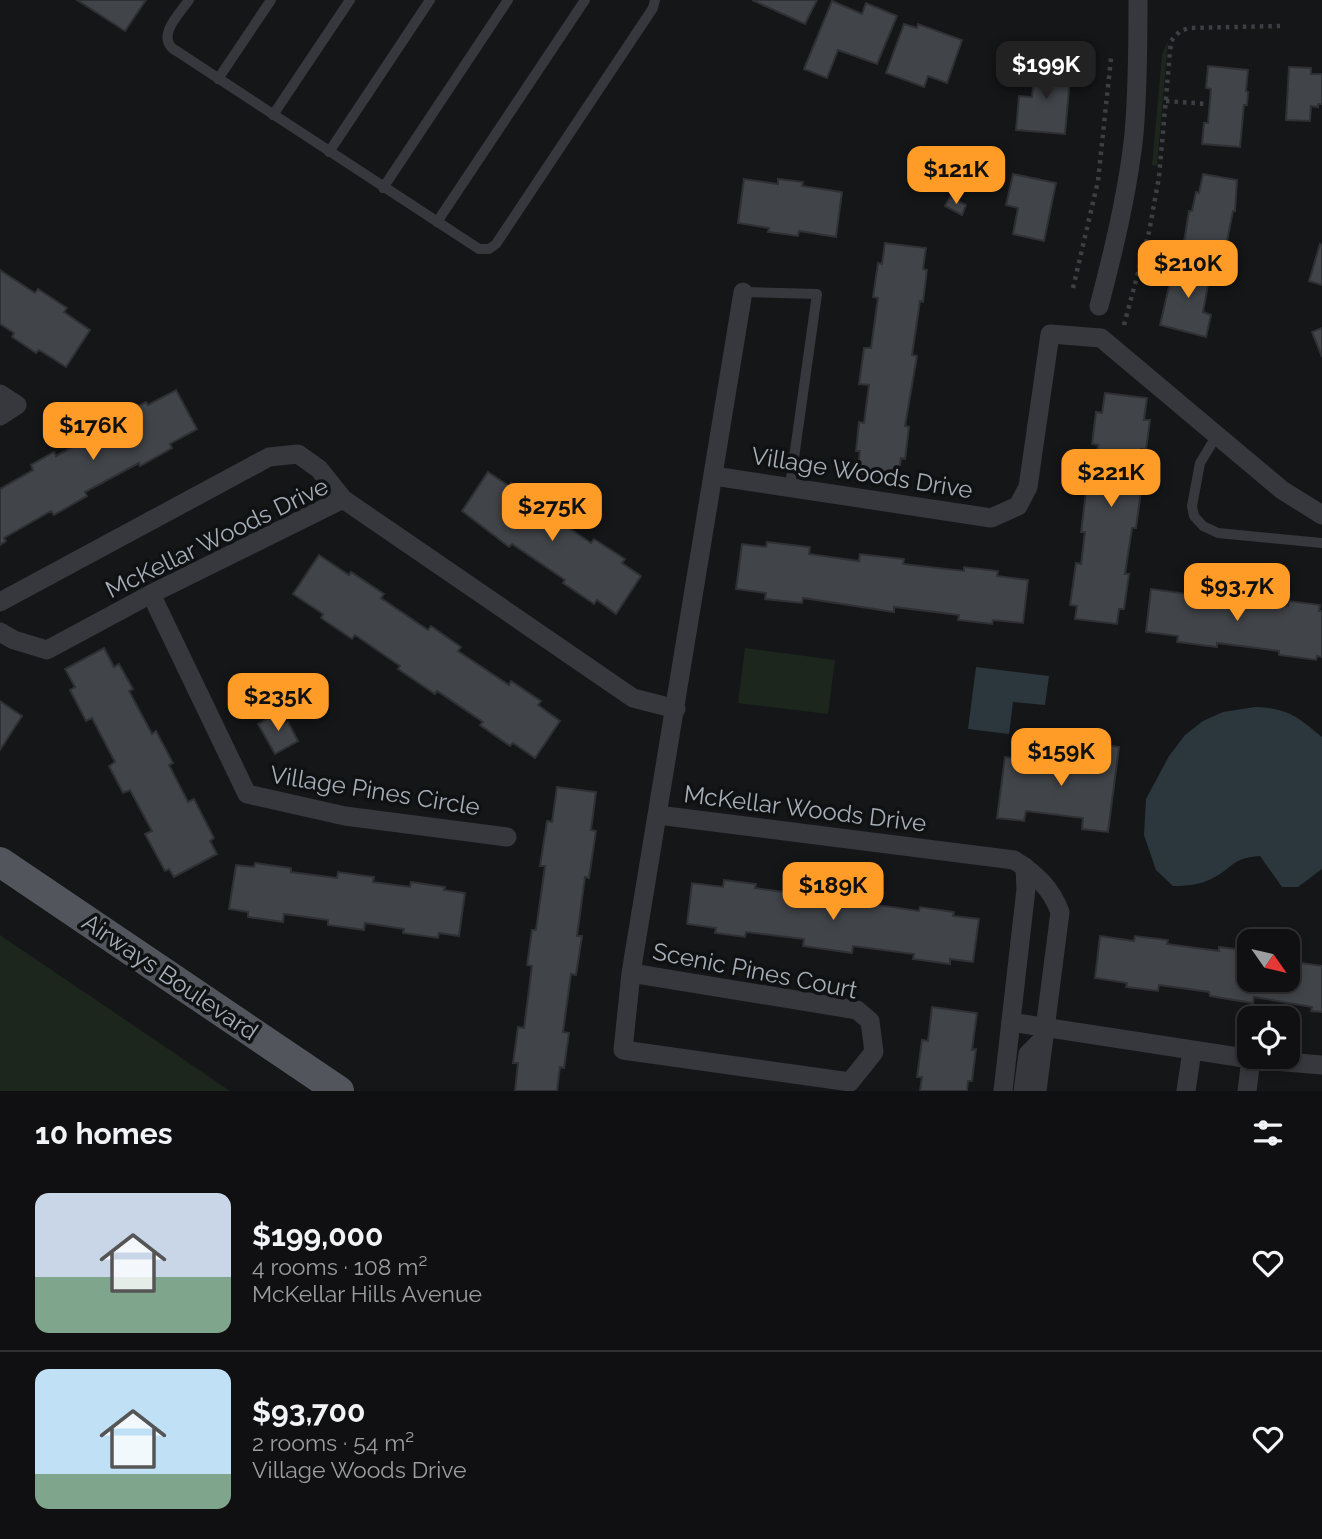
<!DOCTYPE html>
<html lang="en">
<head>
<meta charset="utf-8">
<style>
  :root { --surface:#101012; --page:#1e1e20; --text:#f1f3f6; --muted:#9c9d9f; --line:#303032; --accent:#fe9c27 }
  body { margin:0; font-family:Raleway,sans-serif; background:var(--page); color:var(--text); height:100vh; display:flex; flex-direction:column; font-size:26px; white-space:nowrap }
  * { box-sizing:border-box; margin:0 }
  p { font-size:23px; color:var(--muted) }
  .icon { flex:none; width:38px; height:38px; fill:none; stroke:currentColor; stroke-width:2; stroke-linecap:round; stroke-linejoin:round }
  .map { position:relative; height:1091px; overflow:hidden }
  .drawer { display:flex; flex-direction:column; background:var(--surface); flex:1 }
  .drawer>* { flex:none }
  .needle { width:46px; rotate:124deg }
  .controls { position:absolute; left:1237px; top:929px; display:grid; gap:14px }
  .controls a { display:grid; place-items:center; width:63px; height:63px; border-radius:14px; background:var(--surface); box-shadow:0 4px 10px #0003,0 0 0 2px var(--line); font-size:35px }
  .price { position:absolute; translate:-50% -60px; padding:0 16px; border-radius:14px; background:var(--accent); color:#111; font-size:23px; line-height:46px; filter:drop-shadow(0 2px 4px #0008) }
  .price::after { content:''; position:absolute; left:50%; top:42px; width:21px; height:16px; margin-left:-10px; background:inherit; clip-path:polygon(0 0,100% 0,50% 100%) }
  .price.current { background:#222; color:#fff }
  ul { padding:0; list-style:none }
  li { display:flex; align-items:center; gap:21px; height:175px; padding:0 35px }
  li+li { border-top:2px solid var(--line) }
  li span { display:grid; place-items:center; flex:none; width:196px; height:140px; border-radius:14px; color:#555 }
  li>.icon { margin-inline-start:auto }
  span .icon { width:84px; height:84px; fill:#fffc; stroke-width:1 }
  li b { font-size:30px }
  h2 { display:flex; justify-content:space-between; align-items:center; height:84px; padding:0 35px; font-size:30px }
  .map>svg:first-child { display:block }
  .green { fill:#1d261d }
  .water { fill:#2b373c }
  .building { fill:#414448; stroke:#2f3034; stroke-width:2 }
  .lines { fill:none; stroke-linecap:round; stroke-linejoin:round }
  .path { stroke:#3c3f44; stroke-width:4.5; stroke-dasharray:3.5 5; stroke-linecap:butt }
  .service { stroke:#36383d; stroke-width:10 }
  .minor { stroke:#36383d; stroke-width:19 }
  .primary { stroke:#52555c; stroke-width:30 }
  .labels { text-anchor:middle; stroke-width:7; stroke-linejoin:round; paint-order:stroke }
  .street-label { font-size:24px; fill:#a6aeb8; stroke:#101112 }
</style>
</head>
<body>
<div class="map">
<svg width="1322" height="1091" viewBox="0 0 1322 1091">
  <rect width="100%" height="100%" fill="#151618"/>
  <g class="green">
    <polygon points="1168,41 1157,166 1152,165 1162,55"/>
    <polygon points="745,648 835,660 828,714 738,703"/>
    <polygon points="0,935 230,1091 0,1091"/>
  </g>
  <g class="water">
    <polygon points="976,667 1049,676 1045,705 1013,702 1009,734 968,729"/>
    <path d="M1255,707C1288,708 1298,717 1322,737V869L1298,887H1282L1260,856C1230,858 1233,869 1211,879C1199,885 1187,886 1173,886L1156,870L1144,835L1146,799L1169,756L1185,735L1203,721L1223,712Z"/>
  </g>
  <g class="building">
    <polygon points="77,0 146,0 125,31"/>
    <polygon points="752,0 817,0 805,24"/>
    <polygon points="832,1 862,14 866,3 897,16 877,64 838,50 827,78 804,69"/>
    <polygon points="904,24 917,28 918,24 962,40 947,83 928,76 924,87 886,73"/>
    <polygon points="1035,64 1071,67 1065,134 1016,130 1019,96 1032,97"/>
    <polygon points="1208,66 1248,70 1246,91 1248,92 1247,105 1244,105 1240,147 1202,144 1204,123 1208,123 1211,89 1206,88"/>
    <polygon points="1289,67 1311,68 1311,74 1322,74 1322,104 1318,104 1318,107 1311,106 1310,121 1286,120"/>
    <polygon points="1013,174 1056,183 1044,241 1013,234 1018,208 1006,205"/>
    <polygon points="1203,174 1237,180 1235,211 1233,211 1224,256 1212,254 1214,248 1184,242 1189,211 1192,211 1196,192 1199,193"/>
    <polygon points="744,179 778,184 778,179 803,182 802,186 842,192 836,237 799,231 798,236 768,232 769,228 738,223"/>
    <polygon points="950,197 966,205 962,215 945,206"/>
    <polygon points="885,243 926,248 923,269 927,270 923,302 920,301 912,355 917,356 905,426 909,427 905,459 901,458 898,479 857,473 860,451 856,451 859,422 864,423 869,385 859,384 864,348 871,348 878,298 873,297 878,263 882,264"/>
    <polygon points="1320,244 1322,245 1322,285 1309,281"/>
    <polygon points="1180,260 1211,268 1203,312 1211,315 1206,337 1160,325 1171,278 1175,280"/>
    <polygon points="0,270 35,293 38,289 67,308 64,312 90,330 66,367 39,350 36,353 12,337 14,333 0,324"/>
    <polygon points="1322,328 1322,357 1312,332"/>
    <polygon points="176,390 197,429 170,444 172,448 140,466 139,463 85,492 87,496 54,515 51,511 4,538 6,541 0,545 0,489 33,470 31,465 54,452 56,456 118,422 116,418 146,402 148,405"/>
    <polygon points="1105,393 1147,398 1144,420 1150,420 1146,450 1141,449 1136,490 1141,491 1136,528 1132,528 1125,574 1129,574 1124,609 1119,609 1117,624 1075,619 1077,606 1070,605 1076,563 1081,564 1085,532 1081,532 1087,484 1093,485 1098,445 1092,444 1096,412 1102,413"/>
    <polygon points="488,472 509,486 511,483 539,502 537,506 591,543 594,539 625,559 622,563 641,576 616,614 597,600 594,604 563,583 565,580 512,544 509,547 462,511"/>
    <polygon points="767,542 810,547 809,554 859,561 860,554 904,559 903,564 964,571 964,567 998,571 997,576 1028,580 1023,623 993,620 992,624 958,620 959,615 894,607 894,612 803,598 802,603 765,599 766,593 736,589 742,544 766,547"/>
    <polygon points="319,555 349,575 351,572 384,594 381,598 428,630 431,626 461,647 458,651 509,685 511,681 541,701 538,705 560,721 535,758 513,743 510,746 480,725 483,722 437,691 435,694 398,669 400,666 355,635 352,639 321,618 323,614 293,594"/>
    <polygon points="1151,589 1187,594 1188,589 1222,593 1221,598 1288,606 1289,601 1320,605 1319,611 1322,611 1322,657 1317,656 1316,660 1279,655 1279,651 1217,643 1217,647 1177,642 1178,636 1146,632"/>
    <polygon points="104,648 114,667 119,664 133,689 129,691 152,734 156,731 173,763 169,765 188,802 194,799 214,838 210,841 217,854 174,877 169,869 165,871 145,834 152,831 130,790 123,793 109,766 115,762 92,718 86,721 70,690 75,687 65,669"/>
    <polygon points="0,701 22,716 0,750"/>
    <polygon points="278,713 284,723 288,722 298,741 275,754 258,724"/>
    <polygon points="1093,743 1119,747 1108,832 1082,829 1083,818 1026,811 1024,821 997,818 1005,757 1032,760 1032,756 1091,764"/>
    <polygon points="557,787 596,792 591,830 596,831 589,878 585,877 577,936 582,936 576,975 571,974 563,1032 569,1033 564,1068 560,1067 557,1091 515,1091 518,1063 513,1063 518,1027 524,1028 532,966 527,965 532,930 536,930 545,866 540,866 547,821 552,822"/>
    <polygon points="255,863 291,868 291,872 337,878 338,872 374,877 373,882 410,887 411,882 445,887 444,890 465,893 459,936 439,933 438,938 403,933 404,929 365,923 364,930 328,925 328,920 284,914 283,922 248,917 248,912 229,909 236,865 254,867"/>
    <polygon points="724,880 756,884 755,888 820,897 821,892 864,897 863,903 919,911 920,907 954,912 953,916 979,919 973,962 950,959 950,964 913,959 914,954 853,946 852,953 803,946 804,939 746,932 745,937 715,933 716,928 687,924 692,883 723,887"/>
    <polygon points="1100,936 1134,941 1135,936 1168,940 1167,944 1219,951 1219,947 1250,951 1250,980 1288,980 1288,961 1322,966 1322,1012 1311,1011 1312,1007 1254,997 1253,1003 1210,996 1209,992 1159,985 1158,991 1126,987 1127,983 1095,978"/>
    <polygon points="932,1007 977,1013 972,1050 976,1049 972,1081 968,1081 967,1091 920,1091 922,1077 917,1077 922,1040 928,1041"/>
  </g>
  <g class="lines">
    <g class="path">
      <polyline points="1166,101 1207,104"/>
      <polyline points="1073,288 1098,181 1111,58"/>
      <polyline points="1124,325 1149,232 1159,177 1171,41 1180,31 1189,28 1280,26"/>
    </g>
    <g class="service">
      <path d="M189,0C180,13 158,34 172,48L479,249H489L496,244L653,8L655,0"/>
      <polyline points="218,79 271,0"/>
      <polyline points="273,115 350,0"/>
      <polyline points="329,152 430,0"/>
      <polyline points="383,188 508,0"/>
      <polyline points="437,222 585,0"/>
      <polyline points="743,292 817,294 790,486"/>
      <polyline points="1217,435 1200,463 1192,506 1194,516 1203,526 1218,533 1322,543"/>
    </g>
    <g class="minor">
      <path d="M1099,306C1114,250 1128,192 1134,134C1138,89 1138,45 1138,0"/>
      <polyline points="0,394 17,405 0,416"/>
      <polyline points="714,476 991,518 1018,506 1028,487 1050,334 1101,338 1282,490 1322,515"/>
      <polyline points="151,594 247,794 345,816 507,837"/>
      <polyline points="0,602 269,457 298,454 319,469 343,499"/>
      <polyline points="0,632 14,640 47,650 151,594 343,499 633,698 676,709"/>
      <path d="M658,815L1014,860C1036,874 1051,888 1060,912L1037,1091"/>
      <polyline points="631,973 857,1010 870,1021 874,1052 850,1082 623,1050 631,973 743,292"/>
      <polyline points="1011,1022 1251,1059 1322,1065"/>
      <polyline points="1003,1091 1026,889 1025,867"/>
      <polyline points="1023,1091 1028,1054 1044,1038"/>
      <polyline points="1186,1091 1192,1051"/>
      <polyline points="1247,1091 1251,1059"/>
    </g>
    <polyline class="primary" points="0,862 339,1091"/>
  </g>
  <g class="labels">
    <g class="street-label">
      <text transform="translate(862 473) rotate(9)" y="8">Village Woods Drive</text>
      <text transform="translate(217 538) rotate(-26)" y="8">McKellar Woods Drive</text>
      <text transform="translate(375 791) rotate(9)" y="8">Village Pines Circle</text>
      <text transform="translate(805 809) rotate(7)" y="8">McKellar Woods Drive</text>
      <text transform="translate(755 971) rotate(11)" y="8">Scenic Pines Court</text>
      <text transform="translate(170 977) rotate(34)" y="8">Airways Boulevard</text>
    </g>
  </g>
</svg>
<div class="controls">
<a><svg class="needle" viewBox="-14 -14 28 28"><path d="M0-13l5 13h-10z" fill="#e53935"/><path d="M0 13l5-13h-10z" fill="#9c9d9f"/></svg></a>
<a><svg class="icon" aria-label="locate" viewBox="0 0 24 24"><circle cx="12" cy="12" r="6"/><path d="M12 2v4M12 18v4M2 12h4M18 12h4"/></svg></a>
</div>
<b class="price current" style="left:1046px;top:101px">$199K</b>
<b class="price" style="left:956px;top:206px">$121K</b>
<b class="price" style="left:1188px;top:300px">$210K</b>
<b class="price" style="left:93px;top:462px">$176K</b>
<b class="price" style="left:1111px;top:509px">$221K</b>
<b class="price" style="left:552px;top:543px">$275K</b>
<b class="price" style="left:1237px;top:623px">$93.7K</b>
<b class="price" style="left:278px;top:733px">$235K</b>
<b class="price" style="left:1061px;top:788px">$159K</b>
<b class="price" style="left:833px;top:922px">$189K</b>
</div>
<section class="drawer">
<h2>10 homes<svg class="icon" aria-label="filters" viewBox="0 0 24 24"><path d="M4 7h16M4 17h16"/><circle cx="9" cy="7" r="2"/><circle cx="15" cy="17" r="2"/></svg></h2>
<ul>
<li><span style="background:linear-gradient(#c9d6e8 60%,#7fa58c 0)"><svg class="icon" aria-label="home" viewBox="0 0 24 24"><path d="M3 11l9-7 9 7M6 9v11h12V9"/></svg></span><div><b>$199,000</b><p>4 rooms · 108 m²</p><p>McKellar Hills Avenue</p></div><svg class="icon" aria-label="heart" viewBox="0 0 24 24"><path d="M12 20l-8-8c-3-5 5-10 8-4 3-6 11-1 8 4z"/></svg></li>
<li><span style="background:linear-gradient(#bfe0f5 75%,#7fa58c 0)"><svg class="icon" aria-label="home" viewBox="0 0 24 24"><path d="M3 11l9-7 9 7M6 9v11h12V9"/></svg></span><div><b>$93,700</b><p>2 rooms · 54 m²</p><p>Village Woods Drive</p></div><svg class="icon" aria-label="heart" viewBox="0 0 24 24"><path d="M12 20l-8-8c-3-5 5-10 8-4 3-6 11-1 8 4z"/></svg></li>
</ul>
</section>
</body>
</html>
